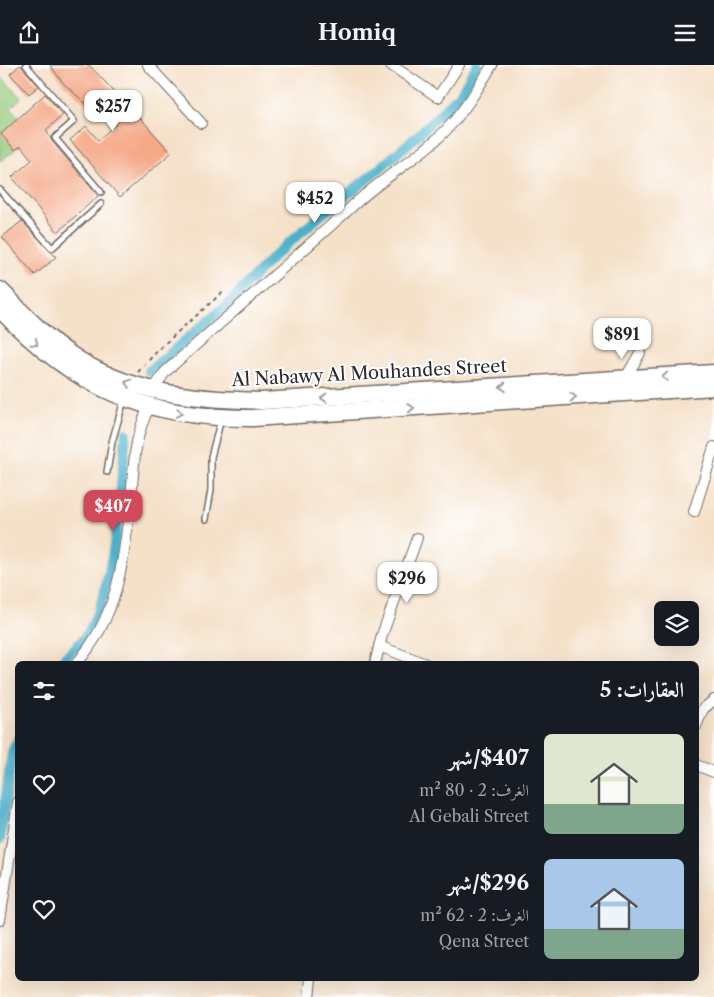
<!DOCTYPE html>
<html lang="ar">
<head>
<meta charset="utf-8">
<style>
  :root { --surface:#171b24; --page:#20242c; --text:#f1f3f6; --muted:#9ea1a6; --accent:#d1495b }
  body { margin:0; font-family:"Libre Caslon Text",Amiri,serif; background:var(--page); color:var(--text); direction:rtl; height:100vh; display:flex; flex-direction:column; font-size:19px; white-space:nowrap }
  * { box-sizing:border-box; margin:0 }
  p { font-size:16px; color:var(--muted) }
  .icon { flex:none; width:28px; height:28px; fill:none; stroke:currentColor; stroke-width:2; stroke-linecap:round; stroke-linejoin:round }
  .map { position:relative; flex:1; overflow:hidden; direction:ltr }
  .sheet { position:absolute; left:15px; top:596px; width:684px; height:320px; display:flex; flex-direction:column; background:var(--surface); border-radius:8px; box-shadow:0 5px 20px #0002; direction:rtl }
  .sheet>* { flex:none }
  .fabs { position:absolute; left:654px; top:536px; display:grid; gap:10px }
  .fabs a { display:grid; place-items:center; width:45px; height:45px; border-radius:8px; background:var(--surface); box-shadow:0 5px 20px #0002; font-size:25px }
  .price { position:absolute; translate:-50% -42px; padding:0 11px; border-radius:10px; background:#fff; color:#222; font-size:16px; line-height:32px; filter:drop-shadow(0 1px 2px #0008) }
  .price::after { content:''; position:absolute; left:50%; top:30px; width:15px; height:11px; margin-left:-8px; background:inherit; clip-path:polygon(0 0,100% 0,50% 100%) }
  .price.current { background:var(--accent); color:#fff }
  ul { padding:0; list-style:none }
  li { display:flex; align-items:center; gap:15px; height:125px; padding:0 15px }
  li span { display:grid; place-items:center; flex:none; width:140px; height:100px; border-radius:8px; color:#555 }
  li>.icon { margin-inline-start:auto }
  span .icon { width:60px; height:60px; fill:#fffc; stroke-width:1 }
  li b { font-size:21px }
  h2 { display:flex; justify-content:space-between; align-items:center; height:60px; padding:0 15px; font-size:21px }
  header { display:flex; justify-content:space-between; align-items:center; height:65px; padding:0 15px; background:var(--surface); font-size:22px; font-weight:700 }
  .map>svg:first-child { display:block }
  .green { fill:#95cb7d; stroke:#607b54 }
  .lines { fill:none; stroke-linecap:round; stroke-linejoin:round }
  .canal { stroke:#4cb1cb; stroke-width:10 }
  .building { fill:#f5a987 }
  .service-casing { stroke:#726a62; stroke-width:8 }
  .minor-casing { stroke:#726a62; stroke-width:12 }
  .primary-casing { stroke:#726a62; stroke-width:19 }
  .path { stroke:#726a62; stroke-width:2; stroke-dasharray:4 4; stroke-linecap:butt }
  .service { stroke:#fff; stroke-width:5 }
  .minor { stroke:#fff; stroke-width:10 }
  .primary { stroke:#fff; stroke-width:16 }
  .oneway { stroke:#a0a0a0 }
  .labels { text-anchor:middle; stroke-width:4; stroke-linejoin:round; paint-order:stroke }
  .street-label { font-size:18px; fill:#2b2b2b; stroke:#fff }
</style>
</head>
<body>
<header><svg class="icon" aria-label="menu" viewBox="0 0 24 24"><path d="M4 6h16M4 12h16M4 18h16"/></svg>Homiq<svg class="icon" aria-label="share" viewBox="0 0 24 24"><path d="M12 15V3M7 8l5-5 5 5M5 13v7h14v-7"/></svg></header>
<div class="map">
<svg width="714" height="932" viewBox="0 0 714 932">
  <rect width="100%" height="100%" fill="#fff"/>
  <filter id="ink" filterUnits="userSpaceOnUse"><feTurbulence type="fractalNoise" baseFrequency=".02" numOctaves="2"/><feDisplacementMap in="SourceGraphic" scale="10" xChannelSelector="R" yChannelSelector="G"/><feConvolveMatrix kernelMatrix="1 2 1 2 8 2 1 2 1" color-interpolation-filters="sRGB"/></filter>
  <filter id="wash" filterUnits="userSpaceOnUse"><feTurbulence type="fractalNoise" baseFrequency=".0096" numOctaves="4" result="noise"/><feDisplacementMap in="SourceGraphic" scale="20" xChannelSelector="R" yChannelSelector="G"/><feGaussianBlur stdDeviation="1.12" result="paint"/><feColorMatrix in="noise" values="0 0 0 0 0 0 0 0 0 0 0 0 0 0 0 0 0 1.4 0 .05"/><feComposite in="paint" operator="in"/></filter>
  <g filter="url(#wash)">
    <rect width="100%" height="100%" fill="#f5e0c8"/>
    <polygon class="green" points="4,14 21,33 11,43 19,53 1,69 15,85 0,96 0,17"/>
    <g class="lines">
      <g class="canal">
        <polyline points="149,306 229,238 274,191 321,150 373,109 417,71 460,29 477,0"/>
        <path d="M58,599C67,590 80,580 87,569C116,523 120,423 126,368"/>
        <polyline points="0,774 12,687 18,674"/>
      </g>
    </g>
    <g id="blocks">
      <g class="building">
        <polygon points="20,0 39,21 29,29 10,9"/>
        <polygon points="50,0 89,0 120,33 122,32 171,88 120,132 70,75 86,61 98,75 116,59 98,37 91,43 63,18"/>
        <polygon points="45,29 63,50 46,65 52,76 98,131 58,167 12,112 32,95 21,81 15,85 1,69"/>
        <polygon points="22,156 56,192 35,210 2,172"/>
      </g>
    </g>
  </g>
  <g filter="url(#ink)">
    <use href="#blocks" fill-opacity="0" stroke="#726a62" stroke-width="1"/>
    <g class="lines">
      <g class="service-casing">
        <g id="service">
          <polyline points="26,0 74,56 55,73 101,127"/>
          <polyline points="0,125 52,183 101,139"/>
          <polyline points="107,407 112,377 124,335"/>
          <polyline points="206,454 211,425 211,392 221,354"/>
        </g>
      </g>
      <g class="minor-casing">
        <g id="minor">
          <polyline points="148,0 201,58"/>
          <polyline points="391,0 438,32 459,0"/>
          <polyline points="625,314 640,288"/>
          <path d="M153,325L165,307C229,250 294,194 358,136C380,116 406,100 430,80C456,59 475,29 492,0"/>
          <polyline points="694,447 714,382"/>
          <polyline points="379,581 426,599"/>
          <path d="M76,599C119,551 124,492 131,431C135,394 133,376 149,342"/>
          <polyline points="375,599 382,570 417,473"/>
          <polyline points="696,661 703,644 714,635"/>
          <polyline points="696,700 714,707"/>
          <polyline points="0,855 18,737"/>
          <polyline points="309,932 311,914"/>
        </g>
      </g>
      <g class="primary-casing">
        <g id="primary">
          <path d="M0,225C22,247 43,271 70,289C127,329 195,334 262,336L714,308"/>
          <path d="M0,244C73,322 145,354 253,353L714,322"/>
        </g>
      </g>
      <polyline class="path" points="138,307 161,282 225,225"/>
      <use href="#service" class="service"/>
      <use href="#minor" class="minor"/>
      <use href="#primary" class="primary"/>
    </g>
    <defs><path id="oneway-chevron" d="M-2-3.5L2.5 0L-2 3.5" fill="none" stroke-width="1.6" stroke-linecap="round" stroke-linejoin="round" transform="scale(1.25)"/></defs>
    <g class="oneway">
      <use href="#oneway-chevron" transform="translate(35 278) rotate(41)"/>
      <use href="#oneway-chevron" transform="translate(665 312) rotate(176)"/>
      <use href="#oneway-chevron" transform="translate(128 318) rotate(-161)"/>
      <use href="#oneway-chevron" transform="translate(503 322) rotate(176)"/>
      <use href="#oneway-chevron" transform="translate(573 332) rotate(-4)"/>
      <use href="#oneway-chevron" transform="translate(324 333) rotate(177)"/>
      <use href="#oneway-chevron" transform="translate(411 343) rotate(-4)"/>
      <use href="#oneway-chevron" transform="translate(179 348) rotate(10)"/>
    </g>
  </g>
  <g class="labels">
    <g class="street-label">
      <text transform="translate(369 308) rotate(-3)" y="6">Al Nabawy Al Mouhandes Street</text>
    </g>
  </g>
</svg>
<div class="fabs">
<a><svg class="icon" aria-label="layers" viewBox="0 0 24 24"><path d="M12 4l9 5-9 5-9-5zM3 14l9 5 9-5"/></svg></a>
</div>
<b class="price" style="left:113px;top:67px">$257</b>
<b class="price" style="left:315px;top:159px">$452</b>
<b class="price" style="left:622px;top:295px">$891</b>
<b class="price current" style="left:113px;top:467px">$407</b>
<b class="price" style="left:407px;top:539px">$296</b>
<section class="sheet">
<h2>العقارات: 5<svg class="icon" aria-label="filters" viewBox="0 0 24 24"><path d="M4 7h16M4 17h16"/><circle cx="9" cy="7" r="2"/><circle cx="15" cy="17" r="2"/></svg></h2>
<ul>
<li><span style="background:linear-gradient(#dfe7d0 70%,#7fa58c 0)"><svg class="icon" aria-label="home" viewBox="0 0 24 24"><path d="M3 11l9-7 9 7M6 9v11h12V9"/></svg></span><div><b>$407/شهر</b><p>الغرف: 2 · 80 m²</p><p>Al Gebali Street</p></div><svg class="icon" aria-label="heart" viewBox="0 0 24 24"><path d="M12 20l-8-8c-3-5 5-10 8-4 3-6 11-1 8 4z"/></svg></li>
<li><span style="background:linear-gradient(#a9c7e8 70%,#7fa58c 0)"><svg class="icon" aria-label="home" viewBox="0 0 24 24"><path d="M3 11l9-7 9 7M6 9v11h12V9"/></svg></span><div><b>$296/شهر</b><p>الغرف: 2 · 62 m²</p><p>Qena Street</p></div><svg class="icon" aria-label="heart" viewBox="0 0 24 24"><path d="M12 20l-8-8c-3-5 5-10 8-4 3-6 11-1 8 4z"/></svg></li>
</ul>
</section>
</div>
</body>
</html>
